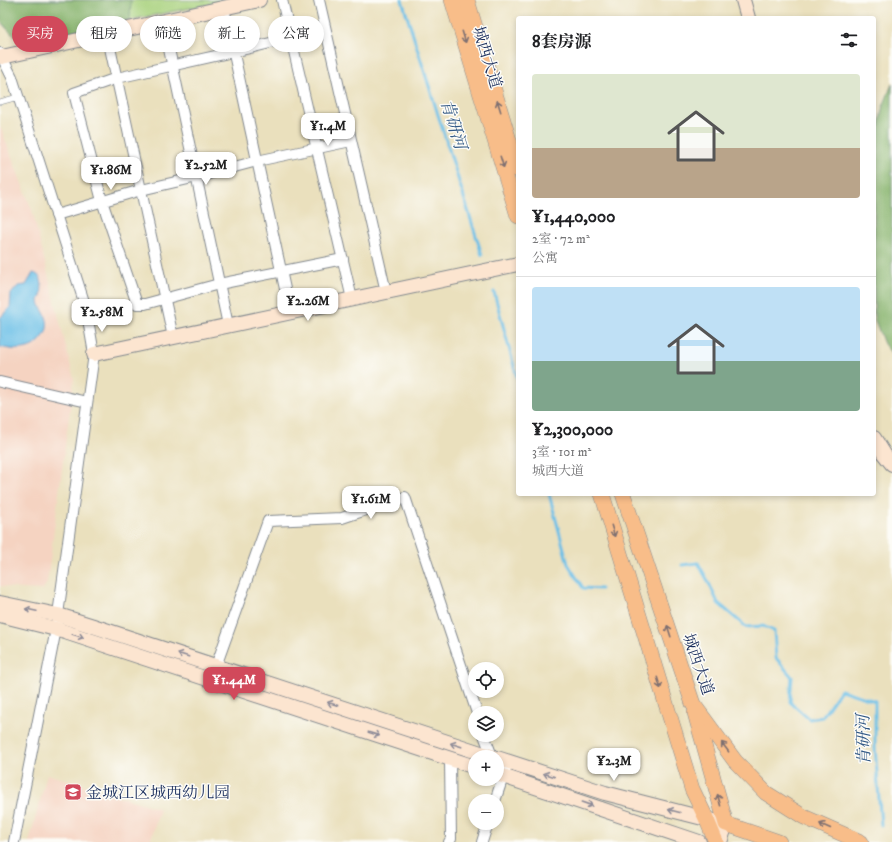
<!DOCTYPE html>
<html lang="zh">
<head>
<meta charset="utf-8">
<style>
  :root { --surface:#fff; --page:#f6f6f6; --text:#202124; --muted:#757577; --line:#e0e0e0; --accent:#d1495b }
  body { margin:0; font-family:"IM FELL DW Pica","Noto Serif SC",serif; background:var(--page); color:var(--text); height:100vh; display:flex; flex-direction:column; font-size:15px; white-space:nowrap }
  * { box-sizing:border-box; margin:0 }
  p { font-size:13px; color:var(--muted) }
  .icon { flex:none; width:22px; height:22px; fill:none; stroke:currentColor; stroke-width:2; stroke-linecap:round; stroke-linejoin:round }
  .map { position:relative; flex:1; overflow:hidden }
  .side { position:absolute; left:516px; top:16px; width:360px; height:480px; display:flex; flex-direction:column; background:var(--surface); border-radius:4px; box-shadow:0 2px 6px #0003 }
  .side>* { flex:none }
  .top-card { position:absolute; left:12px; top:16px; width:380px; height:36px; display:flex; gap:8px }
  .controls { position:absolute; left:468px; top:662px; display:grid; gap:8px }
  .controls a { display:grid; place-items:center; width:36px; height:36px; border-radius:50%; background:var(--surface); box-shadow:0 2px 6px #0003; font-size:20px }
  .price { position:absolute; translate:-50% -34px; padding:0 9px; border-radius:8px; background:#fff; color:#222; font-size:13px; line-height:26px; filter:drop-shadow(0 1px 2px #0008) }
  .price::after { content:''; position:absolute; left:50%; top:24px; width:12px; height:9px; margin-left:-6px; background:inherit; clip-path:polygon(0 0,100% 0,50% 100%) }
  .price.selected { background:var(--accent); color:#fff }
  ul { padding:0; list-style:none }
  li { display:grid; align-content:center; gap:8px; height:212px; padding:0 16px }
  li+li { border-top:1px solid var(--line) }
  li span { display:grid; place-items:center; height:124px; border-radius:4px; color:#555 }
  li>.icon { margin-inline-start:auto }
  span .icon { width:72px; height:72px; fill:#fffc; stroke-width:1 }
  li b { font-size:17px }
  h2 { display:flex; justify-content:space-between; align-items:center; height:48px; padding:0 16px; font-size:17px }
  .pill { padding:0 14px; border-radius:18px; background:var(--surface); box-shadow:0 2px 6px #0003; font-size:14px; line-height:36px }
  .pill.selected { background:var(--accent); color:#fff }
  .map>svg:first-child { display:block }
  .built { fill:#f5d3c1 }
  .green { fill:#a8d17d; stroke:#62806e }
  .forest { fill:#86b36c; stroke:#507165 }
  .water { fill:#6bbfe7; stroke:#4377a2 }
  .lines { fill:none; stroke-linecap:round; stroke-linejoin:round }
  .stream { stroke:#6bbfe7; stroke-width:3 }
  .lane-casing { stroke:#82888e; stroke-width:6 }
  .street-casing { stroke:#82888e; stroke-width:12 }
  .secondary-casing { stroke:#82888e; stroke-width:16 }
  .primary-casing { stroke:#82888e; stroke-width:16 }
  .lane { stroke:#fff; stroke-width:5 }
  .street { stroke:#fff; stroke-width:10 }
  .secondary { stroke:#fce5d0; stroke-width:14 }
  .primary { stroke:#f8bd89; stroke-width:15 }
  .oneway { stroke:#7e6f71 }
  .oneway2 { stroke:#8c8a97 }
  .labels { text-anchor:middle; stroke-width:3; stroke-linejoin:round; paint-order:stroke }
  .street-label { font-size:16px; fill:#1b2f5e; stroke:#fdfcf7 }
  .poi-label { font-size:16px; fill:#1b2f5e; stroke:#fdfcf7; text-anchor:start }
  .water-label { font-size:17px; font-style:italic; fill:#335a87; stroke:#fdfcf7 }
</style>
</head>
<body>
<div class="map">
<svg width="892" height="842" viewBox="0 0 892 842">
  <rect width="100%" height="100%" fill="#fdfcf7"/>
  <filter id="ink" filterUnits="userSpaceOnUse"><feTurbulence type="fractalNoise" baseFrequency=".025" numOctaves="2"/><feDisplacementMap in="SourceGraphic" scale="8" xChannelSelector="R" yChannelSelector="G"/><feConvolveMatrix kernelMatrix="1 2 1 2 8 2 1 2 1" color-interpolation-filters="sRGB"/></filter>
  <filter id="wash" filterUnits="userSpaceOnUse"><feTurbulence type="fractalNoise" baseFrequency=".012" numOctaves="4" result="noise"/><feDisplacementMap in="SourceGraphic" scale="16" xChannelSelector="R" yChannelSelector="G"/><feGaussianBlur stdDeviation="0.9" result="paint"/><feColorMatrix in="noise" values="0 0 0 0 0 0 0 0 0 0 0 0 0 0 0 0 0 1.4 0 .05"/><feComposite in="paint" operator="in"/></filter>
  <g filter="url(#wash)">
    <rect width="100%" height="100%" fill="#eae0bd"/>
    <g class="built">
      <polygon points="0,126 32,210 74,379 47,583 42,590 22,589 0,586"/>
      <polygon points="47,774 160,809 150,842 29,842"/>
    </g>
    <polygon class="green" points="0,0 231,0 29,40 13,35 0,21"/>
    <g class="forest">
      <polygon points="0,0 131,0 130,20 29,40 13,35 0,21"/>
      <polygon points="892,84 892,354 884,344 874,318 874,154 882,109"/>
    </g>
    <path class="water" d="M33,273C44,275 42,288 41,296C40,298 39,300 39,302C40,307 46,314 47,320C50,335 36,348 22,349C15,350 7,349 0,347V318L10,307L11,294L18,286L26,285Z"/>
    <g class="lines">
      <g class="stream">
        <polyline points="402,0 482,255"/>
        <polyline points="494,292 518,381"/>
        <polyline points="549,494 568,564 583,588 601,589"/>
        <polyline points="682,565 698,563 708,581 718,603 746,627 763,626 774,631 776,658 792,677 790,702 809,719 822,717 841,690 875,701 875,747 881,825"/>
      </g>
    </g>
  </g>
  <g filter="url(#ink)">
    <g class="lines">
      <g class="lane-casing">
        <polyline id="lane" points="0,102 18,97"/>
      </g>
      <g class="street-casing">
        <g id="street">
          <polyline points="282,0 352,299"/>
          <polyline points="319,0 386,292"/>
          <polyline points="224,8 290,312"/>
          <polyline points="163,21 228,325"/>
          <polyline points="107,34 173,337"/>
          <polyline points="291,38 233,52 117,78 74,93 102,201 137,304 145,304 219,284 343,259"/>
          <polyline points="0,53 12,77 86,308 94,354 56,629 14,842"/>
          <polyline points="56,215 141,190 197,177 257,161 351,141"/>
          <polyline points="0,382 87,402"/>
          <polyline points="216,666 268,521 342,518 405,497 477,713"/>
          <polyline points="484,735 492,756"/>
          <polyline points="495,801 508,762"/>
          <polyline points="449,842 451,839 450,759"/>
          <polyline points="482,842 488,823"/>
        </g>
      </g>
      <g class="secondary-casing">
        <g id="secondary">
          <polyline points="743,0 748,18"/>
          <polyline points="2,57 259,0"/>
          <polyline points="94,354 518,264"/>
          <polyline points="874,438 884,454 892,464"/>
          <polyline points="0,603 58,615 93,626 493,757"/>
          <polyline points="0,615 56,629 475,767"/>
          <polyline points="497,758 605,793 726,824 720,842"/>
          <polyline points="497,774 699,842"/>
        </g>
      </g>
      <g class="primary-casing">
        <g id="primary">
          <polyline points="452,0 518,216"/>
          <polyline points="467,0 518,170"/>
          <polyline points="602,494 692,789 706,818 716,842"/>
          <polyline points="623,494 693,704 735,761 766,793 804,817 861,842"/>
          <polyline points="695,713 726,824 779,842"/>
        </g>
      </g>
      <use href="#lane" class="lane"/>
      <use href="#street" class="street"/>
      <use href="#secondary" class="secondary"/>
      <use href="#primary" class="primary"/>
    </g>
    <defs><path id="oneway-shaft" d="M-6 0H5M1.5-3L5.5 0L1.5 3" fill="none" stroke-width="1.6" stroke-linecap="round" stroke-linejoin="round"/></defs>
    <g class="oneway">
      <use href="#oneway-shaft" transform="translate(464 37) rotate(73)"/>
      <use href="#oneway-shaft" transform="translate(499 106) rotate(-107)"/>
      <use href="#oneway-shaft" transform="translate(502 162) rotate(73)"/>
      <use href="#oneway-shaft" transform="translate(613 531) rotate(73)"/>
      <use href="#oneway-shaft" transform="translate(669 631) rotate(-108)"/>
      <use href="#oneway-shaft" transform="translate(659 683) rotate(73)"/>
      <use href="#oneway-shaft" transform="translate(725 747) rotate(-127)"/>
      <use href="#oneway-shaft" transform="translate(719 800) rotate(-105)"/>
      <use href="#oneway-shaft" transform="translate(825 826) rotate(-156)"/>
    </g>
    <g class="oneway2">
      <use href="#oneway-shaft" transform="translate(31 610) rotate(-168)"/>
      <use href="#oneway-shaft" transform="translate(78 636) rotate(18)"/>
      <use href="#oneway-shaft" transform="translate(183 655) rotate(-162)"/>
      <use href="#oneway-shaft" transform="translate(333 704) rotate(-162)"/>
      <use href="#oneway-shaft" transform="translate(374 734) rotate(18)"/>
      <use href="#oneway-shaft" transform="translate(456 745) rotate(-162)"/>
      <use href="#oneway-shaft" transform="translate(549 775) rotate(-162)"/>
      <use href="#oneway-shaft" transform="translate(587 804) rotate(19)"/>
      <use href="#oneway-shaft" transform="translate(674 811) rotate(-166)"/>
    </g>
  </g>
  <defs>
    <g id="school-square" transform="scale(0.9)"><rect x="-9" y="-9" width="18" height="18" rx="4" fill="#d1495b" stroke="#fdfcf7"/><path d="M0-5L7-2L0 1L-7-2ZM-4 1L0 2.5L4 1V4Q0 6-4 4Z" fill="#fff"/></g>
  </defs>
  <g fill-rule="evenodd">
    <use href="#school-square" x="73" y="792"/>
  </g>
  <g class="labels">
    <g class="street-label">
      <text transform="translate(488 57) rotate(73)" y="6">城西大道</text>
      <text transform="translate(699 664) rotate(71)" y="6">城西大道</text>
    </g>
    <g class="poi-label">
      <text x="86" y="798">金城江区城西幼儿园</text>
    </g>
    <g class="water-label">
      <text transform="translate(454 124) rotate(73)" y="6">肯研河</text>
      <text transform="translate(863 740) rotate(-91)" y="6">肯研河</text>
    </g>
  </g>
</svg>
<div class="controls">
<a><svg class="icon" aria-label="locate" viewBox="0 0 24 24"><circle cx="12" cy="12" r="6"/><path d="M12 2v4M12 18v4M2 12h4M18 12h4"/></svg></a>
<a><svg class="icon" aria-label="layers" viewBox="0 0 24 24"><path d="M12 4l9 5-9 5-9-5zM3 14l9 5 9-5"/></svg></a>
<a>+</a>
<a>−</a>
</div>
<b class="price" style="left:328px;top:147px">¥1.4M</b>
<b class="price" style="left:206px;top:186px">¥2.52M</b>
<b class="price" style="left:111px;top:191px">¥1.86M</b>
<b class="price" style="left:308px;top:322px">¥2.26M</b>
<b class="price" style="left:102px;top:333px">¥2.58M</b>
<b class="price" style="left:371px;top:520px">¥1.61M</b>
<b class="price selected" style="left:234px;top:701px">¥1.44M</b>
<b class="price" style="left:614px;top:782px">¥2.3M</b>
<div class="top-card">
<a class="pill selected">买房</a>
<a class="pill">租房</a>
<a class="pill">筛选</a>
<a class="pill">新上</a>
<a class="pill">公寓</a>
</div>
<section class="side">
<h2>8套房源<svg class="icon" aria-label="filters" viewBox="0 0 24 24"><path d="M4 7h16M4 17h16"/><circle cx="9" cy="7" r="2"/><circle cx="15" cy="17" r="2"/></svg></h2>
<ul>
<li><span style="background:linear-gradient(#dfe7d0 60%,#b9a48a 0)"><svg class="icon" aria-label="home" viewBox="0 0 24 24"><path d="M3 11l9-7 9 7M6 9v11h12V9"/></svg></span><div><b>¥1,440,000</b><p>2室 · 72 m²</p><p>公寓</p></div></li>
<li><span style="background:linear-gradient(#bfe0f5 60%,#7fa58c 0)"><svg class="icon" aria-label="home" viewBox="0 0 24 24"><path d="M3 11l9-7 9 7M6 9v11h12V9"/></svg></span><div><b>¥2,300,000</b><p>3室 · 101 m²</p><p>城西大道</p></div></li>
</ul>
</section>
</div>
</body>
</html>
